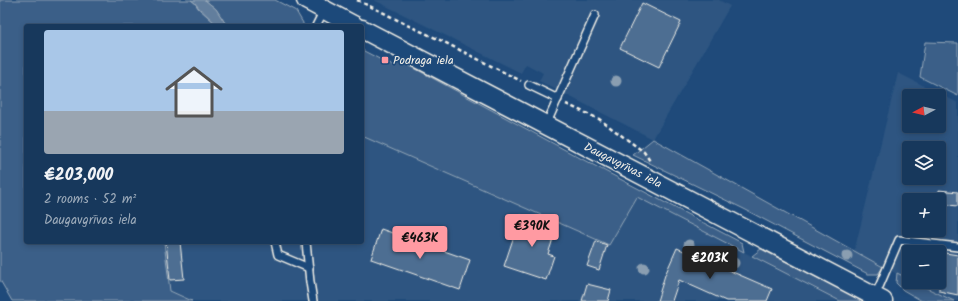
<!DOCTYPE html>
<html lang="en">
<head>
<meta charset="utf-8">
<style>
  :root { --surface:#17385c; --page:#203f62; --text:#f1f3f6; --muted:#9eacbb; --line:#365272; --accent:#ff9aa2 }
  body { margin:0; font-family:Kalam,sans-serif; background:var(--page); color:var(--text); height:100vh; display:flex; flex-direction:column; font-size:15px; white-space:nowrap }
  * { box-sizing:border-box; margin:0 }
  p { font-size:13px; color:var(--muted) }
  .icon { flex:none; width:22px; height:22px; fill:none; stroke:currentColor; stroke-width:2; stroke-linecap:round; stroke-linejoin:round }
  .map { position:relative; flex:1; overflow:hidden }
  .sheet { position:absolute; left:24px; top:24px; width:340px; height:220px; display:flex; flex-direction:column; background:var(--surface); border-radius:4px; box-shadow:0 2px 6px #0003,0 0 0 1px var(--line) }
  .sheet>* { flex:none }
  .needle { width:26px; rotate:263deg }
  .buttons { position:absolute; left:902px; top:89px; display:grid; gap:8px }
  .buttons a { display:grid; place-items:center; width:44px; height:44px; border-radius:4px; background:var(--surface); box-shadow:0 2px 6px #0003,0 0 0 1px var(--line); font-size:20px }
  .price { position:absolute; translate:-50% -34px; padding:0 9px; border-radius:4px; background:var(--accent); color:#111; font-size:13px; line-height:26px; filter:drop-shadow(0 1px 2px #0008) }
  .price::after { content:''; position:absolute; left:50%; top:24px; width:12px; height:9px; margin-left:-6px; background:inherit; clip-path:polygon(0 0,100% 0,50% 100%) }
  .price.selected { background:#222; color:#fff }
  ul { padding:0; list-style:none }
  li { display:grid; align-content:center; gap:8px; height:212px; padding:0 20px }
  li span { display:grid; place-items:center; height:124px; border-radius:4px; color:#555 }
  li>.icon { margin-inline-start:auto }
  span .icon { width:72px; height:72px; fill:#fffc; stroke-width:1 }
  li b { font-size:17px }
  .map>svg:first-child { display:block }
  .built { fill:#2d5581; fill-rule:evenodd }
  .green { fill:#3a5f88; stroke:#97a8b8 }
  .water { fill:#627e9d; stroke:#9cacbb }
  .building { fill:#4d6e92; stroke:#f4f1e8 }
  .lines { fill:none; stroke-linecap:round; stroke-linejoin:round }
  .lane-casing { stroke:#f4f1e8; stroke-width:10 }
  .secondary-casing { stroke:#f4f1e8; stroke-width:21 }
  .path { stroke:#f4f1e8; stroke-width:2.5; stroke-dasharray:4 3; stroke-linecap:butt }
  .lane { stroke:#1f4a7a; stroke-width:7 }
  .secondary { stroke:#1f4a7a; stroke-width:18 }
  .tree { fill:#8a9eb1 }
  .poi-dot { fill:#ff9aa2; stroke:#1f4a7a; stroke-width:1.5 }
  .labels { text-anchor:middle; stroke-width:3.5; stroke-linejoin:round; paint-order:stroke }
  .poi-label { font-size:12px; fill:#f4f1e8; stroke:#1f4a7a; text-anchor:start }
  .street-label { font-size:12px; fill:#f4f1e8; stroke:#1f4a7a }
</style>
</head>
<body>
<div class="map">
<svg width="958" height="301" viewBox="0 0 958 301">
  <rect width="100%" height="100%" fill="#1f4a7a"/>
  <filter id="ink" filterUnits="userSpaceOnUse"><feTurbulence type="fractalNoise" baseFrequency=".025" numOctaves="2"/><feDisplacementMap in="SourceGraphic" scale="8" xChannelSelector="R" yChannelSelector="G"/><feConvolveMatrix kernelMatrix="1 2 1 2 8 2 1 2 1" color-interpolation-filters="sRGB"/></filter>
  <g filter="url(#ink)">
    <g class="built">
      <polygon points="374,0 719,0 730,6 653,139 539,81 543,73 526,64 521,73"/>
      <path d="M898,73L958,103V301H952L914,282H939V252H909V280L854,252ZM909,96H939V126H909ZM909,148H939V178H909ZM909,200H939V230H909Z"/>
      <polygon points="362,136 609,245 637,197 839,301 192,301 170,291 164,242 362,242"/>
    </g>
    <g class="green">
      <polygon points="0,0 191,0 195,3 198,8 216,24 218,26 26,26 26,242 164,242 170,291 192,301 12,301 0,280"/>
      <polygon points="205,0 275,0 296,11 303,23 303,26 227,26 216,9"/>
      <polygon points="925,42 958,43 958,96 920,77"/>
      <polygon points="362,50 393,66 401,61 580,158 742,243 744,252 637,197 609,245 362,136"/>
      <polygon points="653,139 883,267 878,274 868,274 744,209 633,155"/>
      <polygon points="761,249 863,301 840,301 752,256"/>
      <polygon points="897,273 909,279 909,282 914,282 954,301 922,301 903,290 896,283"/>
    </g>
    <polygon class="water" points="191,0 205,0 216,9 227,26 218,26 216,24 198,7 195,3"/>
    <g class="building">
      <polygon points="642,3 681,22 659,67 620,48"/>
      <polygon points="939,190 958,192 958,206 939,204"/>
      <polygon points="521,215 557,227 548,254 554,256 546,280 504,266"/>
      <polygon points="381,229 470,260 460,290 371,259"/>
      <polygon points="596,241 607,245 599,270 587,266"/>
      <polygon points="166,242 180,242 184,279 170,280"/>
      <polygon points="677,248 772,289 767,301 726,301 679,280 672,301 657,301 665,275"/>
      <polygon points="939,252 958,255 958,295 939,291"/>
      <polygon points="587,284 611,290 608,301 582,301"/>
    </g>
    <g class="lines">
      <g class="lane-casing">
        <g id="lane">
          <polyline points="316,26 324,10"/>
          <polyline points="529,85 558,99"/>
          <polyline points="546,125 595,15"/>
          <polyline points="275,242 278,255 309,268"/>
          <polyline points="306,242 310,282 313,301"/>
          <polyline points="874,296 879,287 899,240 958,247"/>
        </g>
      </g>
      <g class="secondary-casing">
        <g id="secondary">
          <polyline points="306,0 355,26"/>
          <polyline points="362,29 883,301"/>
        </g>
      </g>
      <g class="path">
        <polyline points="357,0 382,12 407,25 440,40 521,81"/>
        <polyline points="566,104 599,119 644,152 650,161"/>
      </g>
      <use href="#lane" class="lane"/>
      <use href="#secondary" class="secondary"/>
    </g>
    <g class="tree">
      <circle cx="616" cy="81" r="5.5"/>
      <circle cx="689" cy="245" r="5.5"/>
      <circle cx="711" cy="255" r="5.5"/>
      <circle cx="847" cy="256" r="5.5"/>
      <circle cx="734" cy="263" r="5.5"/>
      <circle cx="644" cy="268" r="5.5"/>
    </g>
  </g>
  <rect class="poi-dot" x="381" y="56" width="8" height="8" rx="2"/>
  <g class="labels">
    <g class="poi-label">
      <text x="393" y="64">Podraga iela</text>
    </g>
    <g class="street-label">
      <text transform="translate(623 165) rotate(27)" y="4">Daugavgrīvas iela</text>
    </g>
  </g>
</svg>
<div class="buttons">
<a><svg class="needle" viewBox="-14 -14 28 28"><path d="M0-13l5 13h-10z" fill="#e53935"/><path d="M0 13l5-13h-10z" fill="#9eacbb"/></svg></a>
<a><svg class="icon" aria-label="layers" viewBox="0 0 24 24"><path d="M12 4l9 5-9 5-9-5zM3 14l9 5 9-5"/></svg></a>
<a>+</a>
<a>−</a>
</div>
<b class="price" style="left:532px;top:248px">€390K</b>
<b class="price" style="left:420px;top:260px">€463K</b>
<b class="price selected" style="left:710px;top:280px">€203K</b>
<section class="sheet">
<ul>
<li><span style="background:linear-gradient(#a9c7e8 65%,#9aa5b1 0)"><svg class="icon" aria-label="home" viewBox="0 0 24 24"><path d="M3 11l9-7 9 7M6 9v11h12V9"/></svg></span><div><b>€203,000</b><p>2 rooms · 52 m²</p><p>Daugavgrīvas iela</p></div></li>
</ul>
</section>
</div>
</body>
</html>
